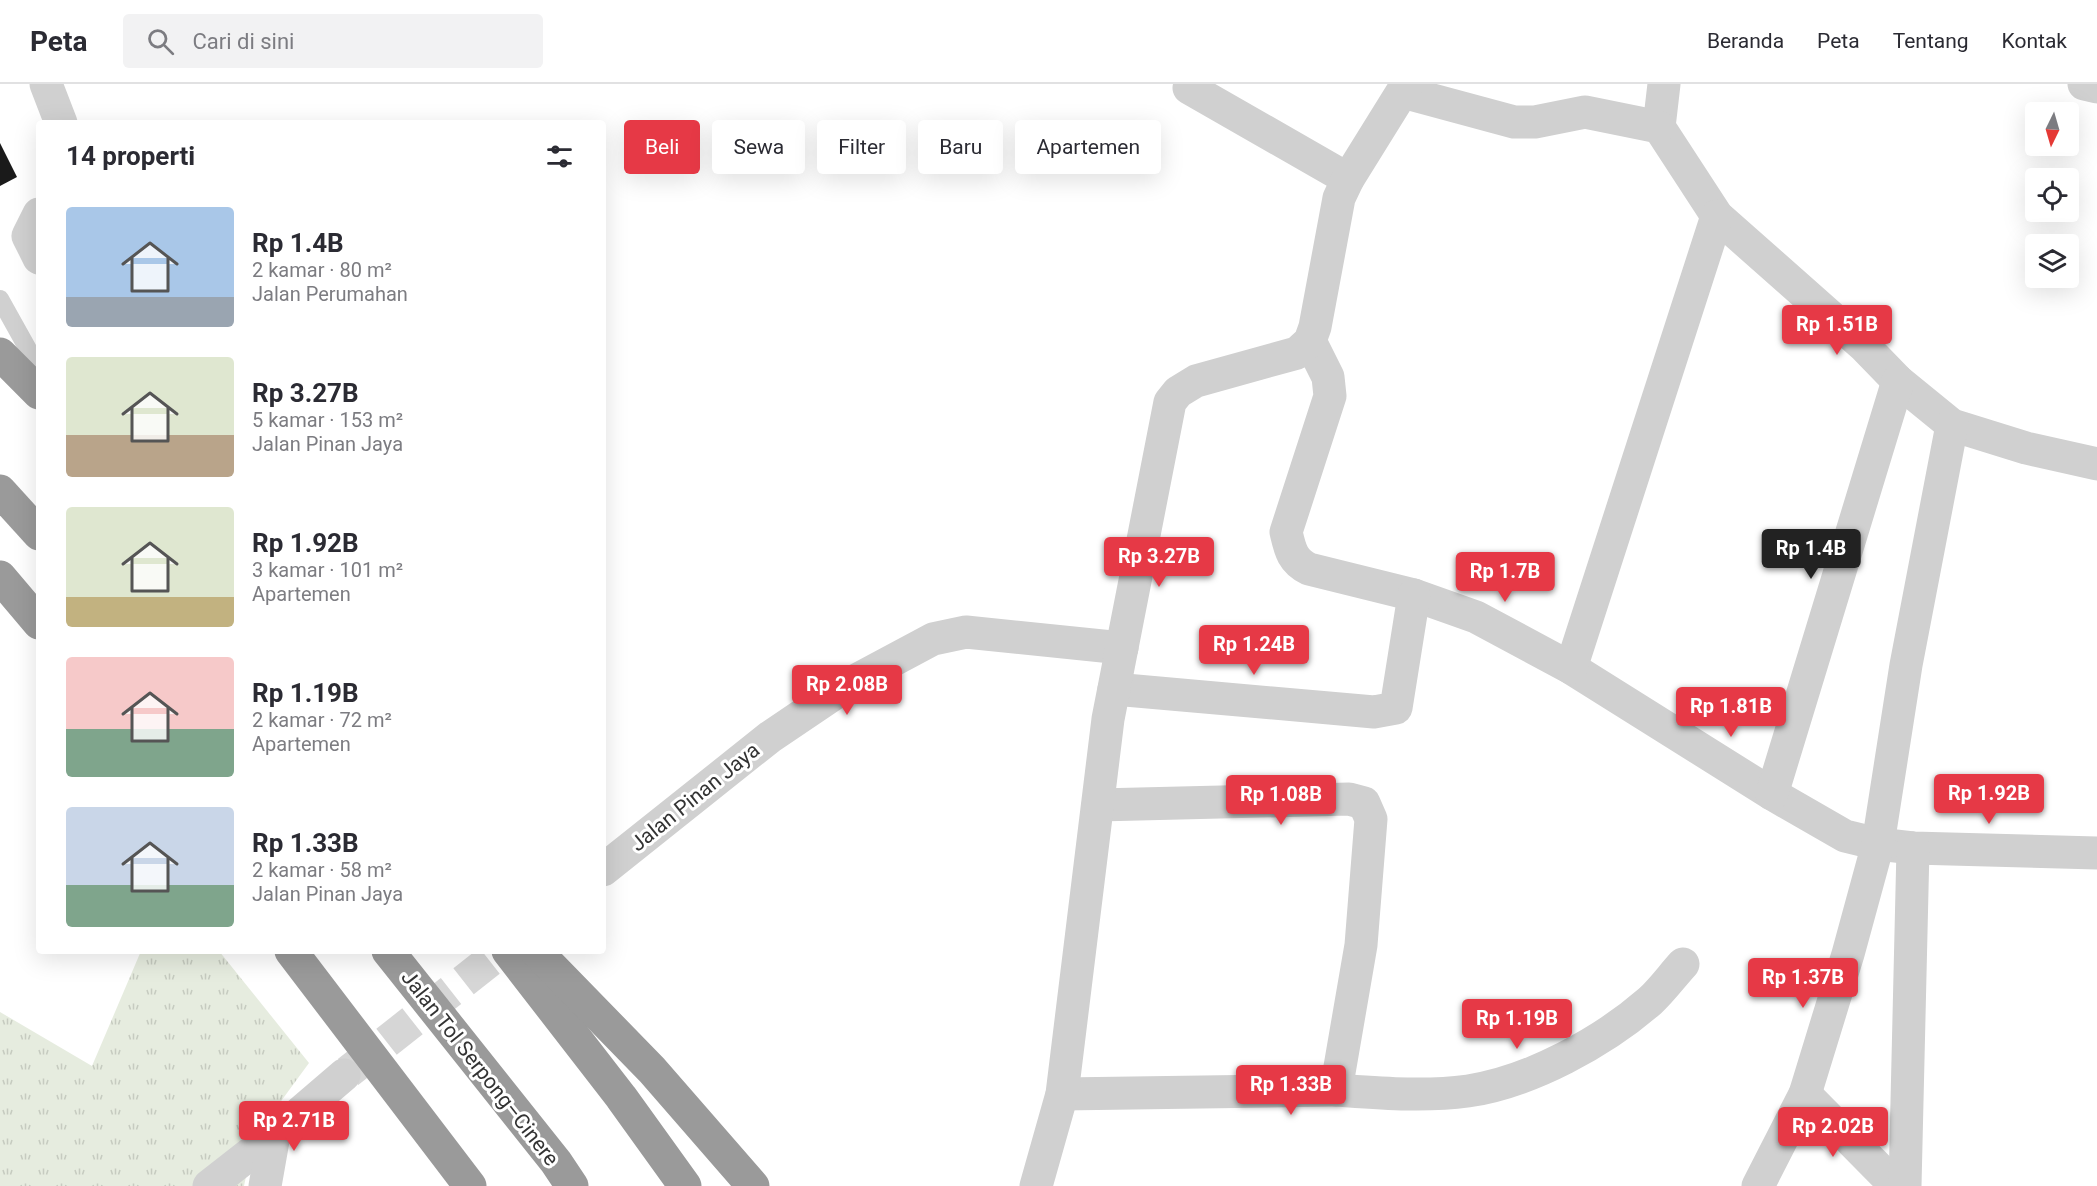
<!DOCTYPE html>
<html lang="id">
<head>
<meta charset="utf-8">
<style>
  :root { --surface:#fff; --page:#f2f2f3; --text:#2b2b33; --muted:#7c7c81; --line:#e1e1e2; --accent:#e63946 }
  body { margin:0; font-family:Roboto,sans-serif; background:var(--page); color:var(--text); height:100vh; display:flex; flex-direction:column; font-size:22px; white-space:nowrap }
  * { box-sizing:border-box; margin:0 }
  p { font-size:20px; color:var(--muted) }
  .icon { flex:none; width:33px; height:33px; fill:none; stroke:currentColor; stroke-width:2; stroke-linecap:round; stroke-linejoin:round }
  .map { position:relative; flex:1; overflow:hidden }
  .drawer { position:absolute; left:36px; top:36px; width:570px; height:834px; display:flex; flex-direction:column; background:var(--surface); border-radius:6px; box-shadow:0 6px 24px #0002 }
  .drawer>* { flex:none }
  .hud { position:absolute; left:624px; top:36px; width:570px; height:54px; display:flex; gap:12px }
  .needle { width:39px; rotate:185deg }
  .fabs { position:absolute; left:2025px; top:18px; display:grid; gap:12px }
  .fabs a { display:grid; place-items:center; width:54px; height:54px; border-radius:6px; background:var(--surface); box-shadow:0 6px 24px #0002; font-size:30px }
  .price { position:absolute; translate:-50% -51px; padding:0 14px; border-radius:6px; background:var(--accent); color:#fff; font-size:20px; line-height:39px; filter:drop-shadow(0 2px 3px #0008) }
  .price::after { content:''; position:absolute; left:50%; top:36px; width:18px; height:14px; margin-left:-9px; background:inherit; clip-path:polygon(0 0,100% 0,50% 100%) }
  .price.on { background:#222; color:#fff }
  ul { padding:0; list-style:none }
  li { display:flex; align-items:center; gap:18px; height:150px; padding:0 30px }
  li span { display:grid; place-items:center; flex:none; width:168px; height:120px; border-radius:6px; color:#555 }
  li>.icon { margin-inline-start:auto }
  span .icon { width:72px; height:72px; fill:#fffc; stroke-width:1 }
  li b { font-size:26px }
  h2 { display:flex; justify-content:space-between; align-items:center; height:72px; padding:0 30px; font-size:26px }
  .chip { padding:0 21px; border-radius:6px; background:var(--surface); box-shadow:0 6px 24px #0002; font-size:21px; line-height:54px }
  .chip.on { background:var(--accent); color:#fff }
  header { display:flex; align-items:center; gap:36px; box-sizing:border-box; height:84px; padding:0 30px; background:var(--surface); border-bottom:2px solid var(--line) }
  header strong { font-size:28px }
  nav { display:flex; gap:33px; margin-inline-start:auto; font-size:21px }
  .search { width:420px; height:54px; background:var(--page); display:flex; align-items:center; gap:15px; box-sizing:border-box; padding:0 21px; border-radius:6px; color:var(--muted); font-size:22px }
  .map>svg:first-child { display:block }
  .grass { fill:url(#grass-tufts) }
  .building { fill:#1a1a1a }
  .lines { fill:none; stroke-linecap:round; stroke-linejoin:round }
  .minor-tunnel { stroke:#d6d6d6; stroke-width:33; stroke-dasharray:33 16; stroke-linecap:butt }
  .service { stroke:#d0d0d0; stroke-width:18 }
  .minor { stroke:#d0d0d0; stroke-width:33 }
  .motorway { stroke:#9a9a9a; stroke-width:33 }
  .labels { text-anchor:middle; stroke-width:6; stroke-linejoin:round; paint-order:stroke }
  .street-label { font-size:21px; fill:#333; stroke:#fff }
</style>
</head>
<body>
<header>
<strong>Peta</strong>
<div class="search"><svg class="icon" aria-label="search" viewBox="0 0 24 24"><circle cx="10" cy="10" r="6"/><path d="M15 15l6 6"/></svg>Cari di sini</div>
<nav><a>Beranda</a><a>Peta</a><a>Tentang</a><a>Kontak</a></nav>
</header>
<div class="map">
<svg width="2097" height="1102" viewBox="0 0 2097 1102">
  <defs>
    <pattern id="grass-tufts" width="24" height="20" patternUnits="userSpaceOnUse" patternTransform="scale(1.5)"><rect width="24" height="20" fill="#e6ecdf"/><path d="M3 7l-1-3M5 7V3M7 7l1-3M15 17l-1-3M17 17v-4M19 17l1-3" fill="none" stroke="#c6cbc0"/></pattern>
  </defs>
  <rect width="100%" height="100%" fill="#fff"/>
  <polygon class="grass" points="141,867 219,867 309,979 254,1054 244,1102 0,1102 0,928 92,982"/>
  <polygon class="building" points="0,59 17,93 0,102"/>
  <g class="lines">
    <polyline class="minor-tunnel" points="348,988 502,867"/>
    <polyline class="service" points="0,215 39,285"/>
    <g class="minor">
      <polyline points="46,0 61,39"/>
      <polyline points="1664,0 1659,43 1717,132 1865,263 1898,297 1952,341 2026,364 2097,380"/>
      <polyline points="2084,0 2097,3"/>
      <polyline points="1189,4 1348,95"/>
      <polyline points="1403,8 1514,38 1535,38 1585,28 1659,43"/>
      <polyline points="39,130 28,152 39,174"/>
      <path d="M1310,257L1328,293L1330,312L1286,448C1290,465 1292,477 1309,485L1414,511L1476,533L1571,584L1772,710L1845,752L1878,760L1913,764L2097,769"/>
      <polyline points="1571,584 1717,132"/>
      <polyline points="1114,605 1374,628 1396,624 1414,511"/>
      <polyline points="1772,710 1898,297"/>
      <polyline points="603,786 770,653 847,601 933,555 966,548 1122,564"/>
      <path d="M1336,1006C1379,1009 1424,1013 1468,1007C1530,998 1603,958 1650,917C1662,906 1672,892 1683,880"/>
      <polyline points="1062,1010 1336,1006 1361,861 1371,735 1364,719 1349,715 1098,721"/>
      <polyline points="1805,1010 1896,1102"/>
      <polyline points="209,1102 274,1051 344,991"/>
      <polyline points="265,1102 274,1051"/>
      <polyline points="1036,1102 1062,1010 1108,635 1170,318 1178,308 1196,297 1297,269 1310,257 1315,243 1339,114 1348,95 1407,0"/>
      <polyline points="1758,1102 1805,1010 1848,870 1878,760 1906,581 1952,341"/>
      <polyline points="1905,1102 1913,764"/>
    </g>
    <g class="motorway">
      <polyline points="0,270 39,309"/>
      <polyline points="0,407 39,450"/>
      <polyline points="0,493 39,539"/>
      <polyline points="291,867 470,1102"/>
      <polyline points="388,867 556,1078 572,1102"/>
      <polyline points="508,867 621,1013 685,1102"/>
      <polyline points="536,867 652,986 753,1102"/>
    </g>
  </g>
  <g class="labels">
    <g class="street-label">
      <text transform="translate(695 713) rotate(-39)" y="7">Jalan Pinan Jaya</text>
      <text transform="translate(480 984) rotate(52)" y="7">Jalan Tol Serpong–Cinere</text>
    </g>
  </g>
</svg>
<div class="fabs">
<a><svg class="needle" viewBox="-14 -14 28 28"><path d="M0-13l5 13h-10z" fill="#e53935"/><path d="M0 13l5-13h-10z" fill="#7c7c81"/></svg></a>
<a><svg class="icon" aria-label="locate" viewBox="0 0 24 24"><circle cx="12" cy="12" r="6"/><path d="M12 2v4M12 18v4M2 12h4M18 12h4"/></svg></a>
<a><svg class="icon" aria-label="layers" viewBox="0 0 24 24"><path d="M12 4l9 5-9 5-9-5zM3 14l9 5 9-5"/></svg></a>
</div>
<b class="price" style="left:1837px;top:272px">Rp 1.51B</b>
<b class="price on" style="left:1811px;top:496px">Rp 1.4B</b>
<b class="price" style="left:1159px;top:504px">Rp 3.27B</b>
<b class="price" style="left:1505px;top:519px">Rp 1.7B</b>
<b class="price" style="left:1254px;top:592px">Rp 1.24B</b>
<b class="price" style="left:847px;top:632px">Rp 2.08B</b>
<b class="price" style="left:1731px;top:654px">Rp 1.81B</b>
<b class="price" style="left:1989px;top:741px">Rp 1.92B</b>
<b class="price" style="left:1281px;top:742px">Rp 1.08B</b>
<b class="price" style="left:1803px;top:925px">Rp 1.37B</b>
<b class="price" style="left:1517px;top:966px">Rp 1.19B</b>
<b class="price" style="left:1291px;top:1032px">Rp 1.33B</b>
<b class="price" style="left:294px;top:1068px">Rp 2.71B</b>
<b class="price" style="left:1833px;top:1074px">Rp 2.02B</b>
<div class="hud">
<a class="chip on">Beli</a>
<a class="chip">Sewa</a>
<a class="chip">Filter</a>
<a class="chip">Baru</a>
<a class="chip">Apartemen</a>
</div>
<section class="drawer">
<h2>14 properti<svg class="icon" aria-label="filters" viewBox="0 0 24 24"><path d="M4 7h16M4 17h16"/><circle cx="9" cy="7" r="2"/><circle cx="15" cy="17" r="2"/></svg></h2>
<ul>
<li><span style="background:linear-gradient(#a9c7e8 75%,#9aa5b1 0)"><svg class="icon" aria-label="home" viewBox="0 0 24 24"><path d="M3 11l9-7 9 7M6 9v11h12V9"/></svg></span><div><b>Rp 1.4B</b><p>2 kamar · 80 m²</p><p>Jalan Perumahan</p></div></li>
<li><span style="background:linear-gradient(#dfe7d0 65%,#b9a48a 0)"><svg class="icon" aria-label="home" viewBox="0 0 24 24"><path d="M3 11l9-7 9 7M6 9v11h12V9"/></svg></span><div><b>Rp 3.27B</b><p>5 kamar · 153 m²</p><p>Jalan Pinan Jaya</p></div></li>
<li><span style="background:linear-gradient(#dfe7d0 75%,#c2b280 0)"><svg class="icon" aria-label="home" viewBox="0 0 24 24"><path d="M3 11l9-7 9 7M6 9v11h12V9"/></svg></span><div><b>Rp 1.92B</b><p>3 kamar · 101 m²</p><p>Apartemen</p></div></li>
<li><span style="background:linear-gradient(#f6c9c9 60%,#7fa58c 0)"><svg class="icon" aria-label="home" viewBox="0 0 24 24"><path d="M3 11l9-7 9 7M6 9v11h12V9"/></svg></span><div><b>Rp 1.19B</b><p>2 kamar · 72 m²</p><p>Apartemen</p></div></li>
<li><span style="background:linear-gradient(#c9d6e8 65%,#7fa58c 0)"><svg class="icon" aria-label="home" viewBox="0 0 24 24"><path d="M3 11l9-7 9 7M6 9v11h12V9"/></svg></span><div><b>Rp 1.33B</b><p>2 kamar · 58 m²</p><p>Jalan Pinan Jaya</p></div></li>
</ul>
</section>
</div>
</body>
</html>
